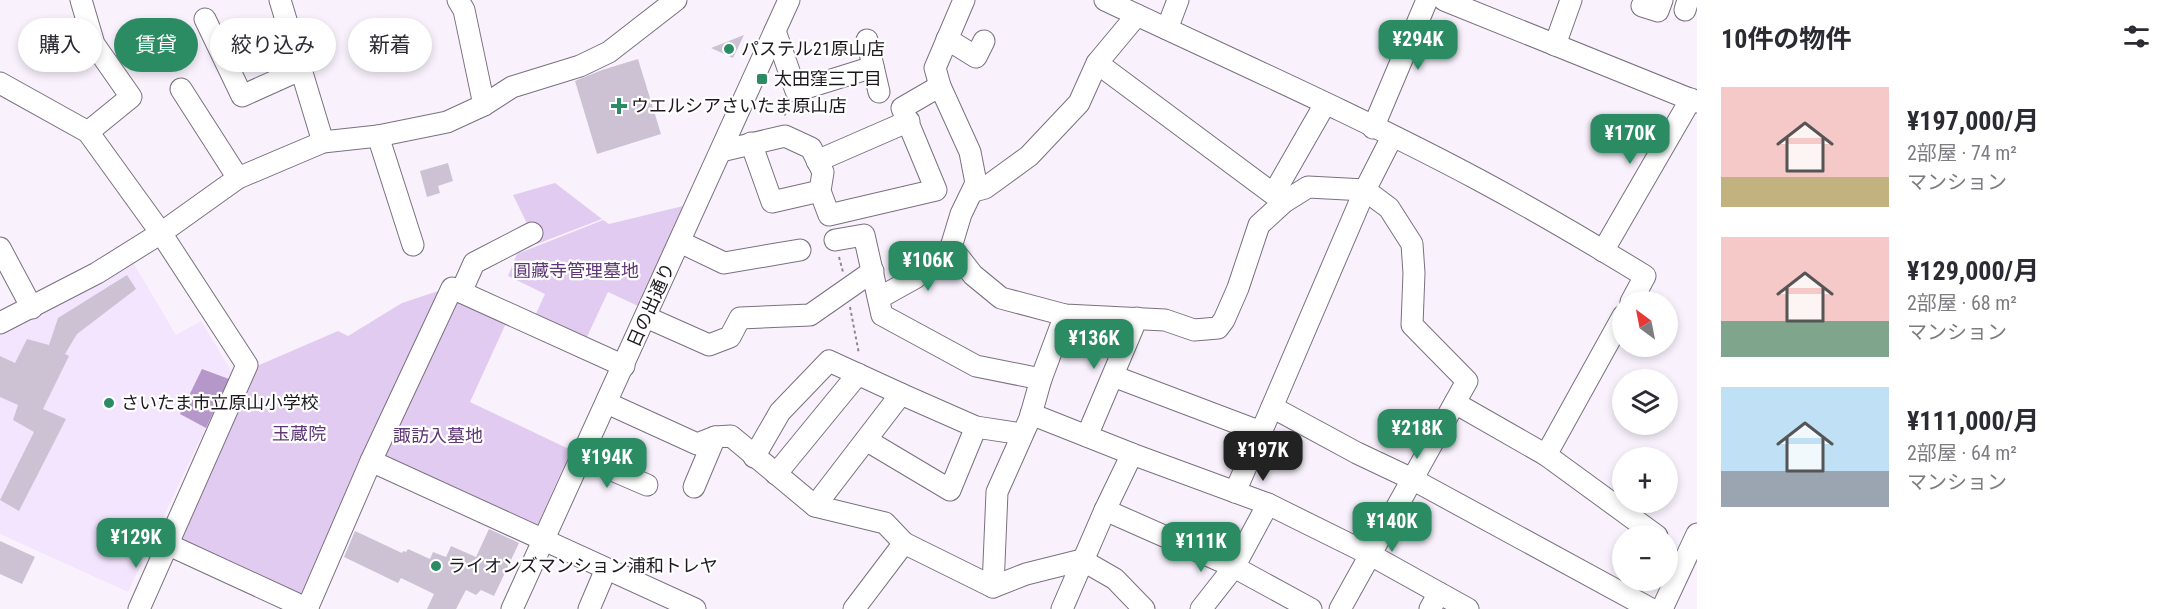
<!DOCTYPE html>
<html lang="ja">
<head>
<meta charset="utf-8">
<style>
  :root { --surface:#fff; --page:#f2f2f3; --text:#2b2b33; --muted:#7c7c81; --accent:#2b8c64 }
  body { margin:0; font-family:"Roboto Condensed","Noto Sans JP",sans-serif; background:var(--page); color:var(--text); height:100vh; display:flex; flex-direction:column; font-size:22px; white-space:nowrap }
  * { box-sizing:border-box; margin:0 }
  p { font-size:20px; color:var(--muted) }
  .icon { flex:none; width:33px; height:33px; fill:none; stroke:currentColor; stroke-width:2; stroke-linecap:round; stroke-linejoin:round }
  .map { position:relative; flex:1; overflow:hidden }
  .panel { display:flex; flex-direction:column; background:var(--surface); width:480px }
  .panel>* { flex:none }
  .hud { position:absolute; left:18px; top:18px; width:570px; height:54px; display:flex; gap:12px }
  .needle { width:39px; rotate:328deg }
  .controls { position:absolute; left:1612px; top:291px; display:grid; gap:12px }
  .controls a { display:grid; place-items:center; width:66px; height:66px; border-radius:50%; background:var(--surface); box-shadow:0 3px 9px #0003; font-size:30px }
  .price { position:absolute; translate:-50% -51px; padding:0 14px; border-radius:12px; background:var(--accent); color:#fff; font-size:20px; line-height:39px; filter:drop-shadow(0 2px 3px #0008) }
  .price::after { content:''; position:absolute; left:50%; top:36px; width:18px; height:14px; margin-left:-9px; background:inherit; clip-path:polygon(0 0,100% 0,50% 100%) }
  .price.current { background:#222; color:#fff }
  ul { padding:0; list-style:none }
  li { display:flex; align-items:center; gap:18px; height:150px; padding:0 24px }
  li span { display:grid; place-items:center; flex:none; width:168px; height:120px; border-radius:0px; color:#555 }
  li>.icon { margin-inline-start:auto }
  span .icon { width:72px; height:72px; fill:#fffc; stroke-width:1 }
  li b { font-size:26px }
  h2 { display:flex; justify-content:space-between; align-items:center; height:72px; padding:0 24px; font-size:26px }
  .tag { padding:0 21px; border-radius:27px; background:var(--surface); box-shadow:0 3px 9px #0003; font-size:21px; line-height:54px }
  .tag.current { background:var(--accent); color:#fff }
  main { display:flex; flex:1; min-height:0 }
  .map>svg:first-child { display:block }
  .built { fill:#f4e5fe }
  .green { fill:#e2cbf1 }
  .water { fill:#b697ca }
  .building { fill:#ccc2d4 }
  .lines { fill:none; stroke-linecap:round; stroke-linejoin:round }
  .minor-casing { stroke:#7a7080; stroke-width:23 }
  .path { stroke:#8d8890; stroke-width:2; stroke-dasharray:3 3; stroke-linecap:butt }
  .minor { stroke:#fff; stroke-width:21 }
  .poi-dot { fill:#2b8c64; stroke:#fff; stroke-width:2 }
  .labels { text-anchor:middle; stroke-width:4.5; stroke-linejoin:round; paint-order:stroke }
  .poi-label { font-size:18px; fill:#1c181e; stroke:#fff; text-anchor:start }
  .park-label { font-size:18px; fill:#5f3776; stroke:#fff }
  .street-label { font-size:18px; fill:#1c181e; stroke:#fff }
</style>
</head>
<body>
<main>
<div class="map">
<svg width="1697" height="609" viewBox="0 0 1697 609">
  <rect width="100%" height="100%" fill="#f9f2fd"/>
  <polygon class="built" points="128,254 176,335 201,321 232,372 128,592 0,534 0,318"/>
  <g class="green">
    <polygon points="555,183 602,219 537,244 513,195"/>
    <polygon points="683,206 638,306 608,292 585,341 534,318 545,294 508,276 517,254 603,220 609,224"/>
    <polygon points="441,290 301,599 175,543 252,368 338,331 348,336 402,303"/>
    <polygon points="452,297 508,319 470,402 571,450 535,531 377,458"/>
  </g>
  <polygon class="water" points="202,369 229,379 206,428 180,414"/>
  <g class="building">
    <polygon points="744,35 733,58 711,48"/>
    <polygon points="638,59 661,134 597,154 575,81 602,70"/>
    <polygon points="448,163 453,181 438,186 440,193 427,197 420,171"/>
    <polygon points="127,275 136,289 77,334 65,354 69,356 43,409 66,419 19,511 0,500 34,432 13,420 18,405 0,397 0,356 15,363 27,339 49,345 58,318"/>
    <polygon points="489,529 519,543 494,596 481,590 476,595 466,590 456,609 427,609 434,594 401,578 398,583 344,557 355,531 402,553 403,551 406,552 408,549 430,559 433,552 446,557 451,546 476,557"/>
    <polygon points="0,541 35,557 22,584 0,574"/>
  </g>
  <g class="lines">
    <g class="minor-casing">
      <g id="minor">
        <polyline points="81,0 94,44 131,97 88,132"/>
        <polyline points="280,0 323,142"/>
        <polyline points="458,0 464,10 484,105"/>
        <polyline points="964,0 935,68 940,86 970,152 976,183 961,214 951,247 973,275 1001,298 1065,315 1165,320 1194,330 1218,328 1224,320 1238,288 1259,225 1284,202 1308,187 1365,190 1389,208 1412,244 1414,273 1412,325 1467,381 1340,609"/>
        <path d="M1105,0C1230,59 1357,115 1479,180C1535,210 1591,243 1645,276L1631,302"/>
        <polyline points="1444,0 1697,102"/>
        <polyline points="1642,6 1658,11 1662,0"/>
        <polyline points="1685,10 1688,0"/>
        <polyline points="1137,15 1097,63 1284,202"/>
        <polyline points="205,19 242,96 302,69"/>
        <polyline points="1167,29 1178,0"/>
        <polyline points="775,31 796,91 873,67"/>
        <polyline points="947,39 976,57 984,41"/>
        <polyline points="867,40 879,92"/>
        <polyline points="1555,45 1571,0"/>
        <polyline points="0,83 88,132 161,233 247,365 139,609"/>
        <polyline points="181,89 238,178"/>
        <polyline points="1373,128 1427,0"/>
        <polyline points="378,136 413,245"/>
        <polyline points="751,143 772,202 820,191"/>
        <polyline points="721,151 785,136 811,148 823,172 820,191 829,215 936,190 902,108 940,86"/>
        <polyline points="817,161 909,121"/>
        <polyline points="974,191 985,188 1029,156 1079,103 1097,63"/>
        <polyline points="1274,193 1325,104"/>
        <polyline points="835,240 864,235 882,315 976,366 1041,379"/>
        <polyline points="680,242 724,263 800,250"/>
        <polyline points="0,248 32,308"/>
        <polyline points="1603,251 1691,99"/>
        <polyline points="461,292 474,263 532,233"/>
        <polyline points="879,298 915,278 951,247"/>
        <polyline points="1623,316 1546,455 1657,536"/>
        <polyline points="646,317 709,345 730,337 740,318 810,315 873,271"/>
        <polyline points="0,323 97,273 161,233 238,178 323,142 378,136 447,122 484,105 512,87 580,66 609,52 676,0"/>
        <polyline points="1113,376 1261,432"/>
        <polyline points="607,403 697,444 715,437 731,436 815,506 901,394 976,427 1022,434"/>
        <polyline points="1455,403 1546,455"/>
        <polyline points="1272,407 1365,190 1392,137"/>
        <polyline points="1031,414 1132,454 1268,504 1369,554 1468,609"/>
        <polyline points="1087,436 1137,318"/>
        <polyline points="866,440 950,490 976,427"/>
        <polyline points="582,457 647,485"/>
        <polyline points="754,457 780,412 829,361 901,394"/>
        <polyline points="371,461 695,609"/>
        <polyline points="776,474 858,374"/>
        <polyline points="694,487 715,437"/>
        <polyline points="1235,492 1272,407 1357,453 1412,479 1651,609"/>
        <polyline points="815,506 885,523 904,543"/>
        <polyline points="1105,510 1234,567 1311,609"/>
        <polyline points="169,545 308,609"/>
        <polyline points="993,587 1026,574 1082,560 1115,579 1144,609"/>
        <polyline points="307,609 371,461 452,288 624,366"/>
        <polyline points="512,609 789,0"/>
        <polyline points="589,609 606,569"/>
        <polyline points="854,609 904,543 993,587 997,492 1030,418 1041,379 1065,315"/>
        <polyline points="1062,609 1105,510 1132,454"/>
        <polyline points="1201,609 1234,567 1268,504"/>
        <polyline points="1430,609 1439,593"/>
        <polyline points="1662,609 1697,534"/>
      </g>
    </g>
    <g class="path">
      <polyline points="781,101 786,118"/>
      <polyline points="839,257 843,272"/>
      <polyline points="850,307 859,354"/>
    </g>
    <use href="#minor" class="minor"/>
  </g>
  <g class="poi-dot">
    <circle cx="729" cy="49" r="6"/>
    <rect x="756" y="73" width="12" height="12" rx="3"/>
    <path d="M616 97h6v6h6v6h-6v6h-6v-6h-6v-6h6z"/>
    <circle cx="109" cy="403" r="6"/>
    <circle cx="436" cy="566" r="6"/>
  </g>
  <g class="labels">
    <g class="poi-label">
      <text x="741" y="55">パステル21原山店</text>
      <text x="774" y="85">太田窪三丁目</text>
      <text x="631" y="112">ウエルシアさいたま原山店</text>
      <text x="121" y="409">さいたま市立原山小学校</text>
      <text x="448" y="572">ライオンズマンション浦和トレヤ</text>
    </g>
    <g class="park-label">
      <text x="576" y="277">圓藏寺管理墓地</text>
      <text x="299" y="440">玉蔵院</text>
      <text x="438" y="442">諏訪入墓地</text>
    </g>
    <g class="street-label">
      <text transform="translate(651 305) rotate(-66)" y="6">日の出通り</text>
    </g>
  </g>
</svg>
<div class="controls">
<a><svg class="needle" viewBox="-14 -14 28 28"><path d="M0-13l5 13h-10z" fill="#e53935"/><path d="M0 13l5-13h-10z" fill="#7c7c81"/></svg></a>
<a><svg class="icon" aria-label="layers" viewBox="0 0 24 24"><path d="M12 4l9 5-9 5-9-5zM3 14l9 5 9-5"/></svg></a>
<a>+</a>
<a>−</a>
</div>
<b class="price" style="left:1418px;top:71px">¥294K</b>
<b class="price" style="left:1630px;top:165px">¥170K</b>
<b class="price" style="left:928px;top:292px">¥106K</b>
<b class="price" style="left:1094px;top:370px">¥136K</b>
<b class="price" style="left:1417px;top:460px">¥218K</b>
<b class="price current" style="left:1263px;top:482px">¥197K</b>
<b class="price" style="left:607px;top:489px">¥194K</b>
<b class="price" style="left:1392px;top:553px">¥140K</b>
<b class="price" style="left:136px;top:569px">¥129K</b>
<b class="price" style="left:1201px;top:573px">¥111K</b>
<div class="hud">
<a class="tag">購入</a>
<a class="tag current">賃貸</a>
<a class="tag">絞り込み</a>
<a class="tag">新着</a>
</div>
</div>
<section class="panel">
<h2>10件の物件<svg class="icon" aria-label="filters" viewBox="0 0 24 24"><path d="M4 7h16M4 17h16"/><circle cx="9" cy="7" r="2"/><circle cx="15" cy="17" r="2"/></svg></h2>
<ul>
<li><span style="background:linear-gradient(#f6c9c9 75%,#c2b280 0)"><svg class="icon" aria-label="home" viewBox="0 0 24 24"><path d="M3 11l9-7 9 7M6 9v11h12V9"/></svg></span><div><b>¥197,000/月</b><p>2部屋 · 74 m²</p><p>マンション</p></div></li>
<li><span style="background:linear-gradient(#f6c9c9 70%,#7fa58c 0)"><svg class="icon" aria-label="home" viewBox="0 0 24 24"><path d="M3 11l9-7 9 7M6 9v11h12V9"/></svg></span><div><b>¥129,000/月</b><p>2部屋 · 68 m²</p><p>マンション</p></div></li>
<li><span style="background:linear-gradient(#bfe0f5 70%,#9aa5b1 0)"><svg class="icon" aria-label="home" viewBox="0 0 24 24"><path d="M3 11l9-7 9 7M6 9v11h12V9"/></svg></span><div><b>¥111,000/月</b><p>2部屋 · 64 m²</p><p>マンション</p></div></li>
</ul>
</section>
</main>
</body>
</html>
